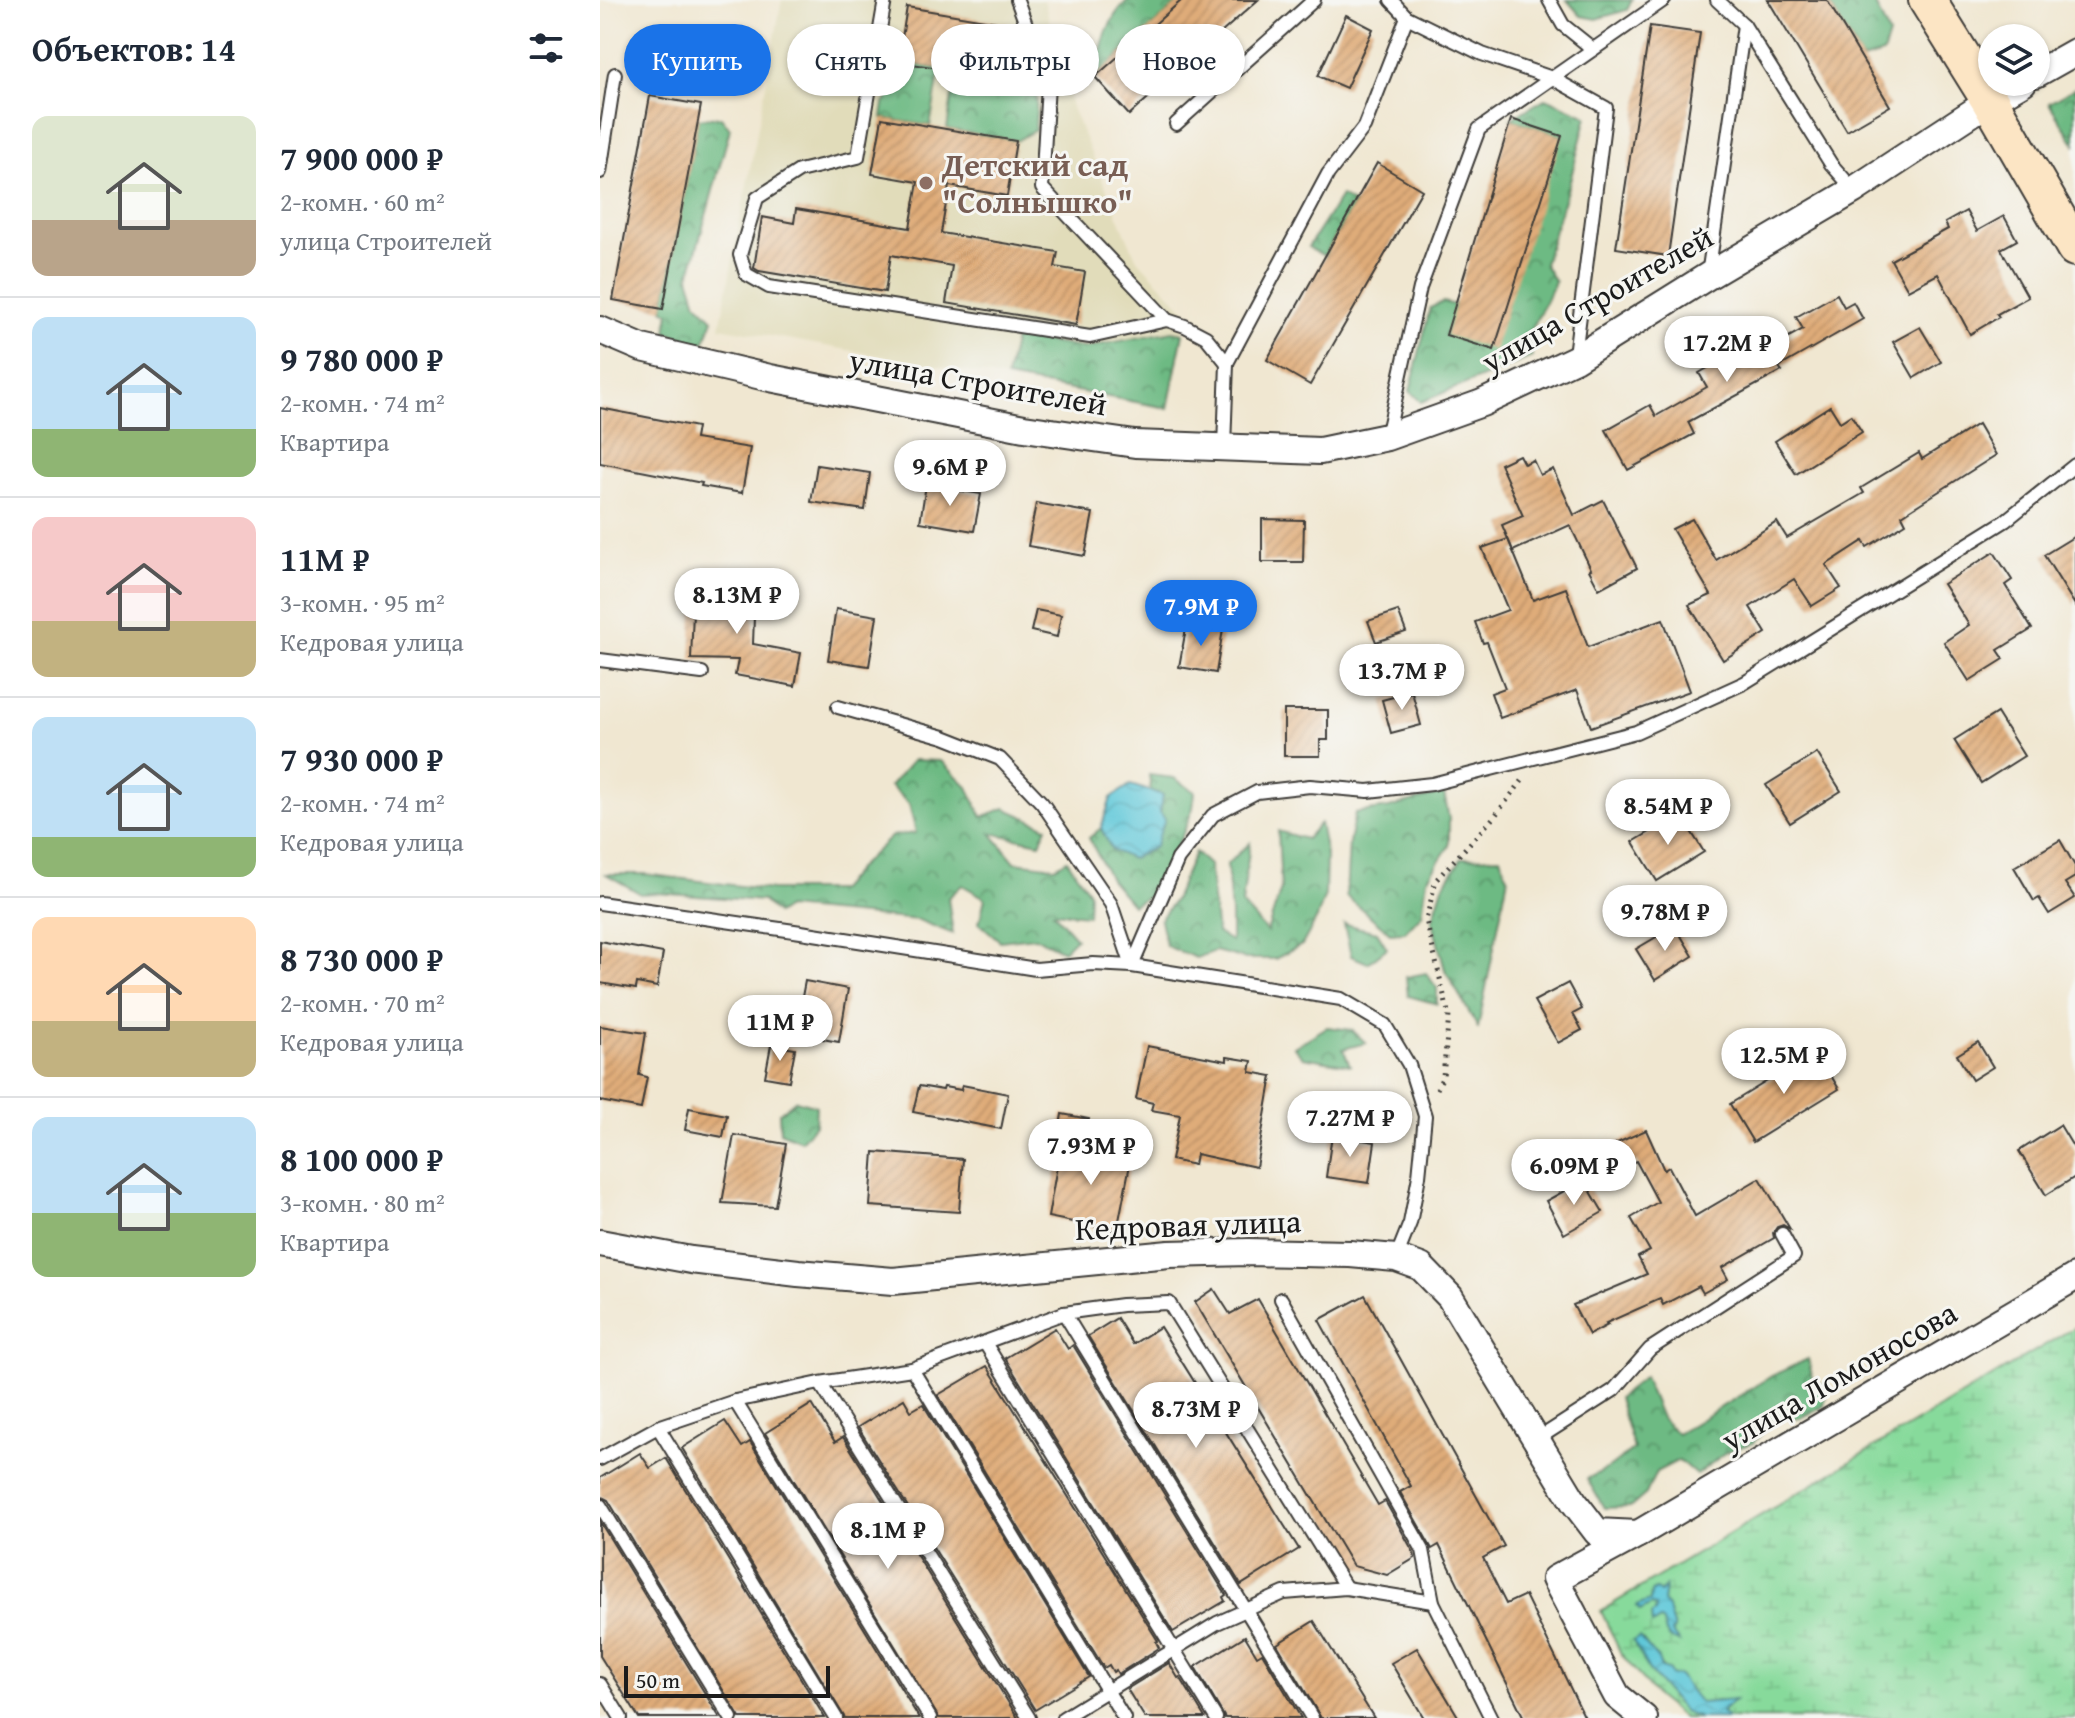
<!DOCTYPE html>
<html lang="ru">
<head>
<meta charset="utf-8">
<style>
  :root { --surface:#fff; --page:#f2f2f3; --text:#1f2937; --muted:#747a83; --line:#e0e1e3; --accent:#1a73e8 }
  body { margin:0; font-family:"Gentium Book Plus",serif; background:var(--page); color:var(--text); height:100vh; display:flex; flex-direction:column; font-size:30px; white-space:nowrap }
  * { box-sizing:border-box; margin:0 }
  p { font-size:26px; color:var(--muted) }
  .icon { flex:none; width:44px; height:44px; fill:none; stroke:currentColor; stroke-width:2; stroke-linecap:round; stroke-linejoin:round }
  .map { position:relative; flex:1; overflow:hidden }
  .side { display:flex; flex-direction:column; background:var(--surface); width:600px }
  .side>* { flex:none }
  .hud { position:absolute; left:24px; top:24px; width:760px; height:72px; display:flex; gap:16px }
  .fabs { position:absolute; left:1378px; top:24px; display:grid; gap:16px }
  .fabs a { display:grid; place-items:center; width:72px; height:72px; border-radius:50%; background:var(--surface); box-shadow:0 2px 6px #0004; font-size:40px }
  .scale { position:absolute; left:24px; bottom:20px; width:206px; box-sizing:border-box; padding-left:8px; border:4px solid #1c1c1c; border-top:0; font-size:22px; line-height:28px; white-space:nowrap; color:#1c1c1c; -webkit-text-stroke:6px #f6f6f2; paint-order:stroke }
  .price { position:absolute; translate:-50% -68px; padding:0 18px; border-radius:28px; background:#fff; color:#222; font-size:26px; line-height:52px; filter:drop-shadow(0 2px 4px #0008) }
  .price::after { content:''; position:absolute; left:50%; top:48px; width:24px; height:18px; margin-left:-12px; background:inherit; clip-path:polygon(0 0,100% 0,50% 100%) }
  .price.active { background:var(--accent); color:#fff }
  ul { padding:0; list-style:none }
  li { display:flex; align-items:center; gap:24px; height:200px; padding:0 32px }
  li+li { border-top:2px solid var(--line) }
  li span { display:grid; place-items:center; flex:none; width:224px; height:160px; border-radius:16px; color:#555 }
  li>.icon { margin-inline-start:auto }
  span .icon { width:96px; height:96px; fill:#fffc; stroke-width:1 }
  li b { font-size:34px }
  h2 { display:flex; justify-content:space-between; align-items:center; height:96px; padding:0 32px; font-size:34px }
  .chip { padding:0 28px; border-radius:36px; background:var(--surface); box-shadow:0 2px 6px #0004; font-size:28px; line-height:72px }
  .chip.active { background:var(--accent); color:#fff }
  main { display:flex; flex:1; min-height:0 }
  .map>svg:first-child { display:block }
  .built { fill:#e1dcba }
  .forest { fill:url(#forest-crowns); stroke:#446b50; stroke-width:2 }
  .wetland { fill:url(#wetland-marsh); stroke:#527b5c; stroke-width:2 }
  .water { fill:url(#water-waves); stroke:#3d727a; stroke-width:2 }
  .building { fill:url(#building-hatch) }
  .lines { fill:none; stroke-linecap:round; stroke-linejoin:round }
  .lane-casing { stroke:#3c3a37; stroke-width:16 }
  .street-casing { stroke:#3c3a37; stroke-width:30 }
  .secondary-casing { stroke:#3c3a37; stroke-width:40 }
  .path { stroke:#3c3a37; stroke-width:5; stroke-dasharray:2 6; stroke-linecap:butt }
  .lane { stroke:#fff; stroke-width:12 }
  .street { stroke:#fff; stroke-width:26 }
  .secondary { stroke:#fce5c4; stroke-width:36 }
  .education-dot { fill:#8d6e63; stroke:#f6f6f2; stroke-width:3 }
  .labels { text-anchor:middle; stroke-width:6; stroke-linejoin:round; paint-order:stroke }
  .education-label { font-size:32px; font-weight:bold; fill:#785e54; stroke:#f6f6f2; text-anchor:start }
  .street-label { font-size:32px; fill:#1c1c1c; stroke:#f6f6f2 }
</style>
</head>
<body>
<main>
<section class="side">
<h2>Объектов: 14<svg class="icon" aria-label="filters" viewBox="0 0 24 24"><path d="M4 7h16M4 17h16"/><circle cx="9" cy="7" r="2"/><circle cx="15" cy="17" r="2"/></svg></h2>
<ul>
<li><span style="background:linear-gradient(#dfe7d0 65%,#b9a48a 0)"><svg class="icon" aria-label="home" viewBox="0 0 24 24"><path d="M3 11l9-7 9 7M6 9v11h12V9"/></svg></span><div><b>7 900 000 ₽</b><p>2-комн. · 60 m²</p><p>улица Строителей</p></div></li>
<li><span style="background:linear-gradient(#bfe0f5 70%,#8fb573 0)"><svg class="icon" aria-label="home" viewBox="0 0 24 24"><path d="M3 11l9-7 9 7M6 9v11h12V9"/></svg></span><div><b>9 780 000 ₽</b><p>2-комн. · 74 m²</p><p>Квартира</p></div></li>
<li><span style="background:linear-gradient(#f6c9c9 65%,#c2b280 0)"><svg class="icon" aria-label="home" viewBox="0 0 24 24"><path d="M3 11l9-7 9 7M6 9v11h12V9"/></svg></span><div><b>11M ₽</b><p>3-комн. · 95 m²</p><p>Кедровая улица</p></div></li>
<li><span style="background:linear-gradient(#bfe0f5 75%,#8fb573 0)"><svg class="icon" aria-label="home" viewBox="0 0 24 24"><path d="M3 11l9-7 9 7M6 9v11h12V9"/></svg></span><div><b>7 930 000 ₽</b><p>2-комн. · 74 m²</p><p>Кедровая улица</p></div></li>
<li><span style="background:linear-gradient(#ffd9b3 65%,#c2b280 0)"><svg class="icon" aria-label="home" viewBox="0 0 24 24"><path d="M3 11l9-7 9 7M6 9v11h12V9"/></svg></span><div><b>8 730 000 ₽</b><p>2-комн. · 70 m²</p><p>Кедровая улица</p></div></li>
<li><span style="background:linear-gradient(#bfe0f5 60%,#8fb573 0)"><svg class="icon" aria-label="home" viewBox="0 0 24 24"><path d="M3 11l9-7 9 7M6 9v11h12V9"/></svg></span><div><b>8 100 000 ₽</b><p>3-комн. · 80 m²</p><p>Квартира</p></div></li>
</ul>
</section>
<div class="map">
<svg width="1475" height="1718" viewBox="0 0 1475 1718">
  <defs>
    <pattern id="forest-crowns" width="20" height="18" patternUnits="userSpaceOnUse" patternTransform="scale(2)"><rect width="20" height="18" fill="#6dba83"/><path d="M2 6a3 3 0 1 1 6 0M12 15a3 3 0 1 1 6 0" fill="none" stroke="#59966a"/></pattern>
    <pattern id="wetland-marsh" width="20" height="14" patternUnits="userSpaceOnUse" patternTransform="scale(2)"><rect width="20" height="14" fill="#87da9b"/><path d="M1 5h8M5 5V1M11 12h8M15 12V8" fill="none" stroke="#74ba85"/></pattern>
    <pattern id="water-waves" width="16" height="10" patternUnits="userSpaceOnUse" patternTransform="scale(2)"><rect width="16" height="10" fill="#5ec8d9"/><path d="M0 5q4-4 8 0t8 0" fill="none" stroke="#51abba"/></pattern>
    <pattern id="building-hatch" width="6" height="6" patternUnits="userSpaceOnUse" patternTransform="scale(2)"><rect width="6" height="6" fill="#dfac79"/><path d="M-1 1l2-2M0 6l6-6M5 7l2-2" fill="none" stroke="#bf9368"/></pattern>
  </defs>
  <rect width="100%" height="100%" fill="#f6f6f2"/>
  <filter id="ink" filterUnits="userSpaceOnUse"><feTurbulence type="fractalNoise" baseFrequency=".0125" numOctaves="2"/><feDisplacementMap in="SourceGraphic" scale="16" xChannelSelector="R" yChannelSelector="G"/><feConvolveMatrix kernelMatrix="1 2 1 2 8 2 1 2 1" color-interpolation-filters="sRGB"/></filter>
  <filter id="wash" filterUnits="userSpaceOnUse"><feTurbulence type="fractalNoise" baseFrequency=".006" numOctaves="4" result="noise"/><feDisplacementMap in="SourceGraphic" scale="32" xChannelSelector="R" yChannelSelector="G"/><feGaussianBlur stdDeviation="1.8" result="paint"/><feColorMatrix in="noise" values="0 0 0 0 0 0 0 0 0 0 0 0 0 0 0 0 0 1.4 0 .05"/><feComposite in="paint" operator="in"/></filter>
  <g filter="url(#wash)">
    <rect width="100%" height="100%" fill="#f0e7d1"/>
    <polygon class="built" points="182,0 444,0 472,108 536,258 587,312 568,408 120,327"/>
    <g class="forest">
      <path d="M528,0H582L495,77C501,49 505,21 528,0Z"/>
      <polygon points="967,0 1032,0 1027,10 997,19 981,16"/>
      <polygon points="1227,0 1273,0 1289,35 1283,54 1262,60"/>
      <polygon points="418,23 437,90 435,130 416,141 347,129 356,70 400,77 407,36"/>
      <polygon points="310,64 340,69 330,126 282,118 284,104"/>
      <polygon points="1475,88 1475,144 1449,103"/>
      <polygon points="946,98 987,116 971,177 944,264 955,282 928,337 932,357 821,402 810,391 830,308 843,302 855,305 962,136 911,119"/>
      <polygon points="121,117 130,129 89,277 97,303 113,319 103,345 66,332 69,313 63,309 98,119"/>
      <polygon points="741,196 754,204 724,256 708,247"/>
      <polygon points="573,331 583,333 568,408 406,378 415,337 484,348"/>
      <polygon points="313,760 341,761 368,787 382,817 405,808 447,827 440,843 391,833 415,862 455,867 467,860 489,892 488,915 453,912 476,938 463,951 435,937 400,941 379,923 385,898 362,885 348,898 353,934 318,920 187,908 176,914 163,901 56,893 41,894 6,874 44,874 172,890 239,890 260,866 292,836 316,833 309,804 290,786"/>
      <polygon points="549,775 574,778 595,792 593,808 582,836 550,896 532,905 510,879 489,838 501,828 512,850 560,813 563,795 551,791"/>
      <polygon points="844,793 849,819 849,846 827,879 822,914 805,932 790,933 746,896 749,843 755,813 789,808"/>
      <polygon points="720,823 726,855 725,895 717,918 702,945 675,959 646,959 615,951 596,958 566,946 560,920 574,900 595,852 609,865 617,933 631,941 631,913 627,864 650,843 642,904 667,932 681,889 678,831 706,839"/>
      <polygon points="900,857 908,877 878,1028 845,970 832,921 843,886 862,858"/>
      <polygon points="744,924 777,932 787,948 768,963 751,956"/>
      <polygon points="826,973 837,988 837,1004 808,996 806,977"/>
      <polygon points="727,1027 752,1030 766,1043 743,1049 750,1065 703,1057 694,1047"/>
      <polygon points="196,1100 216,1106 215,1125 201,1141 180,1132 179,1113"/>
      <polygon points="1208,1359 1213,1380 1227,1386 1224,1406 1201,1418 1176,1417 1153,1443 1128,1451 1096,1475 1079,1460 1056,1472 1046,1494 1031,1507 1004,1508 987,1479 1010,1467 1034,1449 1018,1398 1044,1377 1061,1418 1077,1434 1172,1376"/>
    </g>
    <path class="wetland" d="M1475,1327V1718H1128L1121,1712L1134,1701H1117L1100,1704L1078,1675L1071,1677C1058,1666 1051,1650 1040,1637L1050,1672L1068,1692L1100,1718H1083L1057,1697L1021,1654L1001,1611Z"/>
    <g class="water">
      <polygon points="530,785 563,795 560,812 565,819 555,847 531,859 512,850 501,828 511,798"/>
      <path d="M1065,1587L1063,1602L1068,1607C1069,1618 1073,1621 1074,1630L1071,1632L1079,1642C1067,1639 1065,1633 1063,1622L1060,1620L1052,1625L1051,1615L1055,1612L1056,1606L1051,1605L1040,1611L1037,1606L1050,1601L1051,1592L1056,1590L1060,1593Z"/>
      <polygon points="1039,1637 1058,1659 1061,1668 1069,1670 1071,1676 1078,1675 1100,1703 1135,1700 1121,1712 1128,1718 1100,1718 1085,1713 1050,1672 1033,1641"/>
    </g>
    <g id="blocks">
      <g class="building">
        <polygon points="582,0 658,0 529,115 495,77"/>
        <polygon points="1168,0 1227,0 1290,106 1247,131"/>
        <polygon points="307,7 409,24 400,77 298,62"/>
        <polygon points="746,15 773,29 746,88 718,76"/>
        <polygon points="1050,26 1100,33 1068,256 1016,248"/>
        <polygon points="50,96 101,105 63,309 13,300"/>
        <polygon points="282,118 416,141 407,196 349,186 341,233 458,252 455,267 485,272 476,325 346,303 352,266 291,255 285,292 159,271 154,268 162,217 194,223 196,209 310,228 318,182 272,174"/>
        <polygon points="911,119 962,136 894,350 846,335"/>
        <polygon points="777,163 822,190 710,385 667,360"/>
        <polygon points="1366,211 1377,231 1404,216 1417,240 1401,249 1428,297 1397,314 1399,317 1370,334 1338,274 1308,290 1291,260 1348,229 1345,223"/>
        <polygon points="1237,294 1244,307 1253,302 1263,319 1179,367 1182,371 1088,422 1094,434 1028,470 1006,430 1050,405 1056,416 1107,387 1099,373 1141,349 1147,360 1203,329 1196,317"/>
        <polygon points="1320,327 1341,362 1314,378 1293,342"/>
        <polygon points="1230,406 1240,422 1251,415 1262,432 1196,474 1175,441"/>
        <polygon points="0,408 97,427 95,439 150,448 142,493 101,486 102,483 0,463"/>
        <polygon points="1378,424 1396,455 1302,515 1306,523 1267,547 1263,541 1226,565 1241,588 1212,606 1194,579 1150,607 1166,633 1123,660 1089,605 1111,595 1072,529 1092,519 1116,560 1177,522 1187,538 1264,493 1261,488 1319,453 1322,459"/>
        <polygon points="919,455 924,464 933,460 940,475 953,469 974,515 1003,500 1037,568 999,589 989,570 991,569 970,525 913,551 902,525 923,516 900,464"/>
        <polygon points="217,465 270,473 265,510 211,502"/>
        <polygon points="326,485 381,494 374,531 320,522"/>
        <polygon points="436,503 493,513 485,556 428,546"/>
        <polygon points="662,519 704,520 703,562 662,562"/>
        <polygon points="1475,536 1475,605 1444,555"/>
        <polygon points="908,539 933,600 966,588 988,647 1063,619 1090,691 991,727 977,690 900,718 891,693 905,688 887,642 883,643 875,622 908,610 882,548"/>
        <polygon points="1394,552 1412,580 1405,585 1432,629 1398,650 1404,659 1369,681 1344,642 1369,625 1343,584"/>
        <polygon points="94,588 155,589 153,644 201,653 195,686 135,675 138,660 91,659"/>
        <polygon points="236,609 277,616 269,666 228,660"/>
        <polygon points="436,610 461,615 457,637 431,631"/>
        <polygon points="798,611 806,632 776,642 768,621"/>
        <polygon points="587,623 623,629 616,673 579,667"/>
        <polygon points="812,692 821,725 791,733 782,700"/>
        <polygon points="684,710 728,710 728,740 720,740 720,756 684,756"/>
        <polygon points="1397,713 1424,756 1381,783 1354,740"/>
        <polygon points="1217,753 1241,791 1190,823 1166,785"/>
        <polygon points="1080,814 1104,852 1057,881 1033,842"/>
        <polygon points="1460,840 1475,866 1475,877 1465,883 1475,898 1449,914 1439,898 1434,901 1414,867"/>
        <polygon points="1075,926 1093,956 1055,980 1036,949"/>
        <polygon points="0,941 63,953 57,987 37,983 36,989 0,983"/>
        <polygon points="205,981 248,989 239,1042 195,1034"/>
        <polygon points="968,983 982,1009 973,1014 982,1030 958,1043 934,1001"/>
        <polygon points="0,1026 46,1033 39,1075 47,1077 41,1109 0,1101"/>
        <polygon points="1378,1042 1393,1067 1372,1080 1357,1055"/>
        <polygon points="171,1045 195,1049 189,1081 165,1077"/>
        <polygon points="547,1046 627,1061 627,1057 652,1061 650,1072 672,1076 656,1167 596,1154 594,1165 571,1160 580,1115 551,1110 553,1103 536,1099"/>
        <polygon points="1216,1051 1239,1089 1153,1142 1130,1104"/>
        <polygon points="362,1085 408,1094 401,1129 313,1112 319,1086 343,1090 344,1087 361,1090"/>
        <polygon points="89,1108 127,1115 123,1137 85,1130"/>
        <polygon points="462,1114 489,1119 485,1144 458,1139"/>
        <polygon points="1460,1125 1475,1150 1475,1177 1446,1195 1419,1151"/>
        <polygon points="1046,1130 1064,1170 1069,1167 1095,1216 1160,1178 1190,1229 1183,1225 1177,1227 1173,1233 1174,1238 1122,1268 1128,1279 1103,1293 1099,1286 1063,1305 1060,1299 1006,1323 1008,1325 989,1335 973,1305 1047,1274 1038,1257 1050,1251 1031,1218 1058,1202 1036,1161 1018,1169 1008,1147"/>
        <polygon points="134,1135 186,1144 175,1206 122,1203"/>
        <polygon points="732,1135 775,1142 769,1183 726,1177"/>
        <polygon points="472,1143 532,1154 517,1231 448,1217 457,1166 469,1167"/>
        <polygon points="274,1152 363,1159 359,1212 270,1206"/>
        <polygon points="984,1180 1003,1212 964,1234 946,1201"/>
        <polygon points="614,1289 630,1314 658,1299 778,1505 785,1501 814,1553 815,1558 787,1575 753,1566 595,1302"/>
        <polygon points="765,1295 904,1546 883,1558 906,1604 925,1595 985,1718 924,1718 839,1545 832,1549 800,1492 811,1486 719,1320"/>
        <polygon points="517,1318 533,1344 560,1327 699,1549 641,1585 488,1336"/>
        <polygon points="455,1328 468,1349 473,1345 626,1595 623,1597 625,1601 573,1632 405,1358"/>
        <polygon points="387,1366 558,1641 556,1642 559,1648 518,1674 516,1670 513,1672 509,1665 504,1668 338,1395"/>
        <polygon points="304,1399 311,1411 323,1404 489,1677 435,1710 258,1427"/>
        <polygon points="212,1404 235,1442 243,1437 418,1718 339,1718 165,1433"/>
        <polygon points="125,1421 142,1447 150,1442 319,1718 245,1718 82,1448"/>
        <polygon points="40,1453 50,1468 66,1458 225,1718 140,1718 8,1500 0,1496 0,1478"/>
        <polygon points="0,1522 120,1718 39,1718 0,1656"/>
        <polygon points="714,1621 774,1718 721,1718 677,1644"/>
        <polygon points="645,1636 657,1656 662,1653 701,1718 625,1718 595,1667"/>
        <polygon points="817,1648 859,1718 824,1718 791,1663"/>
        <polygon points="569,1663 578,1678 580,1677 605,1718 545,1718 527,1689"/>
      </g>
    </g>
  </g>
  <g filter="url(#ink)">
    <use href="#blocks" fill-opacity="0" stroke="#3c3a37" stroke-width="2"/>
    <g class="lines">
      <g class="lane-casing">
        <g id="lane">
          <polyline points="285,0 258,157 199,171 157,198 140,255 146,274 169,287 490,337 567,320"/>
          <polyline points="417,0 448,84 442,188 567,320 585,326 606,337 627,363"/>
          <polyline points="791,0 807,17 882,54 952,78 1006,108 975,355"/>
          <polyline points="949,0 963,25 993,49"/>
          <polyline points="1117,0 1144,25 1231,164 1254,190"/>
          <polyline points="576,124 714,0"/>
          <polyline points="0,172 15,74"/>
          <polyline points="1108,275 1144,25"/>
          <polyline points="787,437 820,288 879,129 1064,0"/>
          <polyline points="624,447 627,363 728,174 764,127 807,17"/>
          <polyline points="0,660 102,673"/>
          <polyline points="238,707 344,737 400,759 442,803 511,904 532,966"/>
          <polyline points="0,903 201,932 436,969 493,964 532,966 741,999 785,1025 809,1065 825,1116 819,1176 810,1223 796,1258"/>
          <polyline points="532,966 578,859 613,815 657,792 710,786 768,791 832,784 1036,732 1144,683 1405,521 1475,465"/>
          <polyline points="681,1299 823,1550 833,1602 891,1718"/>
          <polyline points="464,1313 712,1718"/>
          <polyline points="385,1343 616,1718"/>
          <polyline points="312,1369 524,1718"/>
          <polyline points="220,1383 429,1718"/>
          <polyline points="135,1401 330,1718"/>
          <polyline points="58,1427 236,1718"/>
          <polyline points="936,1440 1014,1390 1050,1349 1194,1256 1182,1234"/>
          <polyline points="0,1459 58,1427 135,1401 220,1383 312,1369 464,1313 522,1305 569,1303 746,1588"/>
          <polyline points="0,1505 131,1718"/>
          <polyline points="0,1684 21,1718"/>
          <polyline points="463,1718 617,1623 684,1593 746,1588 833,1602"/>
        </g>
      </g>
      <g class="street-casing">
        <g id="street">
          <polyline points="1436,74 1475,52"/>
          <polyline points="0,330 42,348 170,378 424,428 535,444 720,451 787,437 882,403 975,359 1108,276 1254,190 1390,101 1423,82"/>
          <polyline points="0,1243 91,1260 198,1273 293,1281 569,1254 648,1252 750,1254 796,1258 821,1267 850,1297 974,1502 997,1532 1038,1534"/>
          <polyline points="1044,1718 1017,1696 955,1579 1038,1534 1475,1277"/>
        </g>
      </g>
      <g class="secondary-casing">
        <polyline id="secondary" points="1327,0 1390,101 1475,248"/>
      </g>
      <polyline class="path" points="837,1089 843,1076 849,1016 826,920 836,880 894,817 922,781"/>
      <use href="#lane" class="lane"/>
      <use href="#street" class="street"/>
      <use href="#secondary" class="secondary"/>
    </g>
  </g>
  <circle class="education-dot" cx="326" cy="183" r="8"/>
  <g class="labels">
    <g class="education-label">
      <text x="342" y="176">Детский сад<tspan x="342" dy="37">"Солнышко"</tspan></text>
    </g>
    <g class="street-label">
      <text transform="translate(997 299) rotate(-30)" y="11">улица Строителей</text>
      <text transform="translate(378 382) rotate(10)" y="11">улица Строителей</text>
      <text transform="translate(588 1225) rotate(-2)" y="11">Кедровая улица</text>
      <text transform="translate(1239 1376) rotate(-30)" y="11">улица Ломоносова</text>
    </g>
  </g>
</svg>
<div class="fabs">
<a><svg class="icon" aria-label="layers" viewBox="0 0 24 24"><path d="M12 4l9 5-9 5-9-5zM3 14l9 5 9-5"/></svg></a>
</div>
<div class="scale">50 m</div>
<b class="price" style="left:1127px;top:384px">17.2M ₽</b>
<b class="price" style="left:350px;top:508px">9.6M ₽</b>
<b class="price" style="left:137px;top:636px">8.13M ₽</b>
<b class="price active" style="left:601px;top:648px">7.9M ₽</b>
<b class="price" style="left:802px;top:712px">13.7M ₽</b>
<b class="price" style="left:1068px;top:847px">8.54M ₽</b>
<b class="price" style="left:1065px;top:953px">9.78M ₽</b>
<b class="price" style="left:180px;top:1063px">11M ₽</b>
<b class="price" style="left:1184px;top:1096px">12.5M ₽</b>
<b class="price" style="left:750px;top:1159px">7.27M ₽</b>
<b class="price" style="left:491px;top:1187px">7.93M ₽</b>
<b class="price" style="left:974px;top:1207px">6.09M ₽</b>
<b class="price" style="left:596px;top:1450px">8.73M ₽</b>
<b class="price" style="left:288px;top:1571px">8.1M ₽</b>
<div class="hud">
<a class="chip active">Купить</a>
<a class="chip">Снять</a>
<a class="chip">Фильтры</a>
<a class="chip">Новое</a>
</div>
</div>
</main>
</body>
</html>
